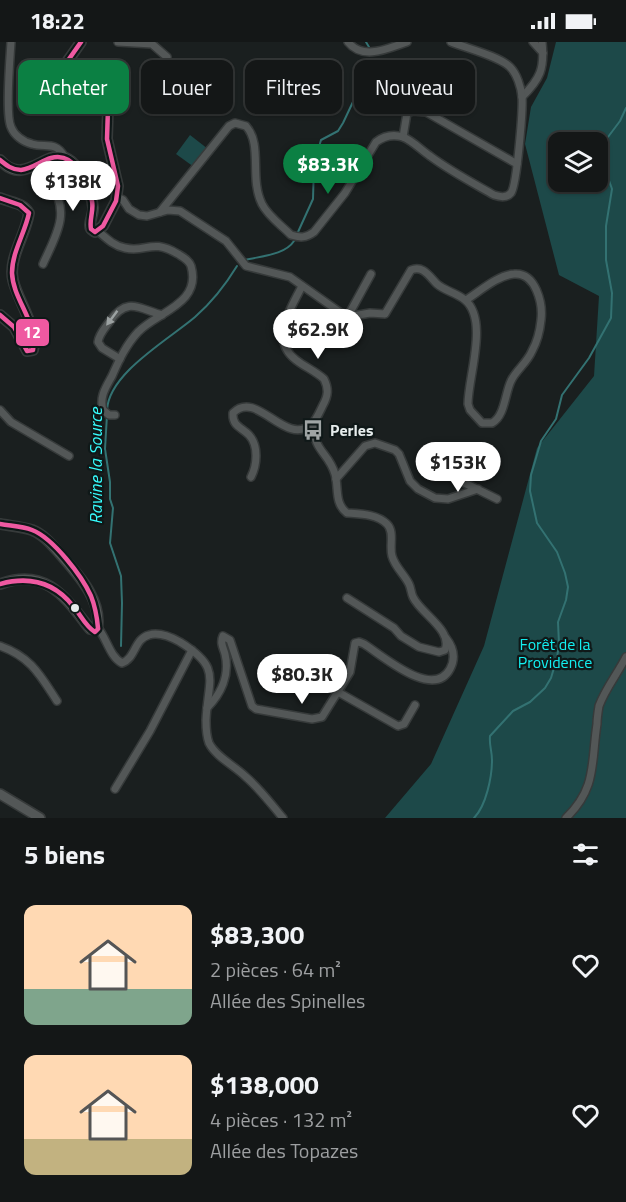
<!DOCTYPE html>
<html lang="fr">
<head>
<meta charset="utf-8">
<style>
  :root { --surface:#141717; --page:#212424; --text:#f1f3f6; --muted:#9d9fa1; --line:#333636; --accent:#0b8043 }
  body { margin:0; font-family:"Titillium Web",sans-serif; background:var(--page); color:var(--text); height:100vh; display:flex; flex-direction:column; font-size:22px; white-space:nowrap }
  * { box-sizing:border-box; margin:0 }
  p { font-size:20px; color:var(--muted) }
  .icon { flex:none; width:33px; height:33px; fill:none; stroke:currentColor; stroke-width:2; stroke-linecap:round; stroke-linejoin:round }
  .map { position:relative; height:776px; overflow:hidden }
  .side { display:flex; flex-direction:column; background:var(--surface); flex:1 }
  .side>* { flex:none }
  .guide { position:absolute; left:18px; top:18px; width:591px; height:54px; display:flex; gap:12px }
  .buttons { position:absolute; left:548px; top:90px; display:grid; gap:12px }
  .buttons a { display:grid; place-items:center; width:60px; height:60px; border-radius:12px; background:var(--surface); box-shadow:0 2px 4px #0004,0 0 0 2px var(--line); font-size:30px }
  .price { position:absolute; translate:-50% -51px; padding:0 14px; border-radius:21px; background:#fff; color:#222; font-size:20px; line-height:39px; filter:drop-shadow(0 2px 3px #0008) }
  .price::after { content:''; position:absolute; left:50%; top:36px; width:18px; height:14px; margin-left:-9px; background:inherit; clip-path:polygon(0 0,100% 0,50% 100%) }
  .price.selected { background:var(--accent); color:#fff }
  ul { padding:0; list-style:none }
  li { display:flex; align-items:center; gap:18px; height:150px; padding:0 24px }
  li span { display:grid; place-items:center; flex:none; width:168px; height:120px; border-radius:12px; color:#555 }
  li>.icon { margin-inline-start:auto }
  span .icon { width:72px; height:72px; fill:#fffc; stroke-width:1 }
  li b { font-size:26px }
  h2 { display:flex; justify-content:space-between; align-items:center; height:72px; padding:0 24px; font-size:26px }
  .tag { padding:0 21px; border-radius:12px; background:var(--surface); box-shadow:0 2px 4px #0004,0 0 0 2px var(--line); font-size:21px; line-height:54px }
  .tag.selected { background:var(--accent); color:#fff }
  .status { display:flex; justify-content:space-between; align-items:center; height:42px; padding:0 30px; background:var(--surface); direction:ltr }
  .status svg { height:16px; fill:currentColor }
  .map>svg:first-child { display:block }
  .green { fill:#1d4949; fill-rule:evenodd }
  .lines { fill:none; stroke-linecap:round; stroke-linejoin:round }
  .stream { stroke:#337272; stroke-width:2 }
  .minor-casing { stroke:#363a3a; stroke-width:10 }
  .secondary-casing { stroke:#363a3a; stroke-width:12 }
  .minor { stroke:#535757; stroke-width:7 }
  .secondary { stroke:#535757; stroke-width:9 }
  .bus-1-casing { stroke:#0f1818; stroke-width:9 }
  .bus-1 { stroke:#ef59a1; stroke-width:4.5 }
  .oneway { fill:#9ca2a2 }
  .bus-dot { fill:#e6ecec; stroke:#0f1818; stroke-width:2 }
  .labels { text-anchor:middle; stroke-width:4.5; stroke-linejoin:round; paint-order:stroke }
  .poi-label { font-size:16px; font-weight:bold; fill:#e6ecec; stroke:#0f1818; text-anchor:start }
  .park-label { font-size:16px; fill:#13eff0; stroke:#0f1818 }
  .water-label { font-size:18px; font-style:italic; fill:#37fdfe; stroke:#0f1818 }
  .line-badge { stroke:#0f1818; stroke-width:2 }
  .badge-label { font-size:16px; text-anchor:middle; font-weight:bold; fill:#fff }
</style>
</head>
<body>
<div class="status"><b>18:22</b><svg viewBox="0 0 49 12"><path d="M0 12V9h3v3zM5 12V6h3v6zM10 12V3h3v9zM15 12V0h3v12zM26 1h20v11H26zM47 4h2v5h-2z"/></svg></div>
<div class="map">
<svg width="626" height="776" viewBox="0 0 626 776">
  <rect width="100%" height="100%" fill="#1a1f1f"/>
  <g class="green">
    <path d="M556,0H626V776H385L431,722L484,604L537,406L594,334L599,254L559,233L525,102L531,65L547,36ZM558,100H597V140H558Z"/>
    <polygon points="190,93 208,107 194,125 176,112"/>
  </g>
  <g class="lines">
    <g class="stream">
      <polyline points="366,0 369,5"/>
      <polyline points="298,190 313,157 314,122 321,98 338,89 343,81 360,45 374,25 374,21"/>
      <path d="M245,218C261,214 285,213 294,199"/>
      <path d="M107,368C109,331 168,298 195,275C211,261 226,242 237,224"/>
      <polyline points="107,373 105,407 110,440 110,457 113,466 110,501 121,534 122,561 121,604"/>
      <path d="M474,776C486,764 492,735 492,718C492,709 489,703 490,694L513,669L530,660L545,646L551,636L557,616L559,602L558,580L566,558L568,545L565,531L557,510L537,481L530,449L531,433L541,399L556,377L562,353L589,316L611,276L612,251L606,218V184L612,147L600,113L605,99L620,79L626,66"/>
    </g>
    <g class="minor-casing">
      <g id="minor">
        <path d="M11,0C10,17 5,72 11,85C14,93 23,100 32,102C46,106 55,99 64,114"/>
        <polyline points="118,0 152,2 167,15"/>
        <path d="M348,0C363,19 389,6 407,0"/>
        <polyline points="533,0 543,11"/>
        <path d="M522,55C540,37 545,27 542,0"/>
        <polyline points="403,95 407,71 413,69 426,70 517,122"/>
        <path d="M33,125C38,131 45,136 50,142C72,170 55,195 43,222"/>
        <path d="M117,155L123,158L129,167L139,173L147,174L168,168L180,169L226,199L246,224L290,235L341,271L353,274L370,271L385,272L411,228C423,223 429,234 437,242C445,249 457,251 465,258C489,278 468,335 468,362L470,368L482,381H492C505,374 505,351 511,339C516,328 527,321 532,309C537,300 540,288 541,278C543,262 536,230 514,232C498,233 480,249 466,258"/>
        <path d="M160,170L229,84L235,81L246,84C263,103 249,136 262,162C268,174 281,183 291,193C300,196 306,196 314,190L345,151L376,100C384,94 393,92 403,95C413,99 421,108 430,114C450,129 473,141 494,153C500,155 507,156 511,151C517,143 523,67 522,55C521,45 517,32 510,25C499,14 466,6 451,0"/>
        <path d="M98,189C106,196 114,204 125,206C147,211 151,196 178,212C183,215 189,218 191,224C202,262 157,270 138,290C126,303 119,318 112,334C106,345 99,355 103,368L109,373H115"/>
        <polyline points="348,274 371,232"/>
        <path d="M120,317L102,306L98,300C99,292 105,286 110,279C127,255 138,266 162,273"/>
        <polyline points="0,368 11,380 69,414"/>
        <path d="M313,381C314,411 328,409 335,432C339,446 334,461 347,471C361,472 377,472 387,482C395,490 389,504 392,514C395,525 404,532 409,542C411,546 411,551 413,555C421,572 453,588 445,608L439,610L419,605L401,594L394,586L347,556"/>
        <polyline points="430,424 497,457"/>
        <path d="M251,435C257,423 259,404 249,393C241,385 232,384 233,371C257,347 284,404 311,383C316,379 320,369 323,363C328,354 329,347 324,337C315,329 305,325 296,318C269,297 291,267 302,244"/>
        <polyline points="336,437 365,404 375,401 395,408 399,412 410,439 418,447 435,456 448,457 478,447"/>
        <path d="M98,586C107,597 110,615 122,621C136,616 134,597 149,593C159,590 171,595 180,600C222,626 208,636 206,678C206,686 206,693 209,701C216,715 235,724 246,735C260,747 271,762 283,776"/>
        <path d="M0,604C31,615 40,633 57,659"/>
        <polyline points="338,650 398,684 404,682 415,663"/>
        <path d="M207,666C221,652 230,633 225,612C223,605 220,601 223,594L230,598L252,664L256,667L312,677L322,675L350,630L355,601L359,600L364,602C383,614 433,658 450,627C456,616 453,605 446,596"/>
        <polyline points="115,747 150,689 192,608"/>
        <path d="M566,776C597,746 591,721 597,682C597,676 598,670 599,664C605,647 618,631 626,615"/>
      </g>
    </g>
    <g class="secondary-casing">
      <g id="secondary">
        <path d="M0,118C26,148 49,100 71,119C80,126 92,153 93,165C94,171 90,177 90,183C90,188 92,188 95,190L103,184L116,159L118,144L107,97L108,66C100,47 71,54 59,38L62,27L81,0"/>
        <path d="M0,156C11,161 23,160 29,171C26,193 8,216 13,238C17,257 40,290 33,308L27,309L14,285L0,273"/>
        <path d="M0,482C10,484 22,485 32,488C43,492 52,503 60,512C78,533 103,558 97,588L90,587C65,555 46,525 0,542"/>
        <polyline points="0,752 40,776"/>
      </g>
    </g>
    <use href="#minor" class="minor"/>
    <use href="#secondary" class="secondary"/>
    <g class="bus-1-casing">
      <g id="bus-1">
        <path d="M0,118C6,123 12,128 21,128C32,127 41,119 51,116C75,109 88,141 92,159C94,169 89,177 91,187L95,190L103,184L116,159L118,144L107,97L108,66C97,49 74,52 59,38L62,27L81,0"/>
        <path d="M0,156L20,163L29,171C25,191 12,210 12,231C13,258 38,280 33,308L27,309L14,285L0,273"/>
        <path d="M0,482C11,484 22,484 32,488C53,496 82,534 91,554C95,564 97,575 98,586"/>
        <path d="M0,542C29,534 54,540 73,564C81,573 85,584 95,590L98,587"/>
      </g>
    </g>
    <use href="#bus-1" class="bus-1"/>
  </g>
  <defs><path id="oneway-solid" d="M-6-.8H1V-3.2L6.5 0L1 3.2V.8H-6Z" transform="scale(1.5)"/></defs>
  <use class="oneway" href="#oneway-solid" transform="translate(112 276) rotate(127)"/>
  <defs>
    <g id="bus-bare" transform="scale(1.62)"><path d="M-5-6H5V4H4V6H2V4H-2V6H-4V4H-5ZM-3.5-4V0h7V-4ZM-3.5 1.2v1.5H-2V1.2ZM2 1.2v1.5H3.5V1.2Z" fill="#9fa4a4" stroke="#0f1818" stroke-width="2.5" paint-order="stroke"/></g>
  </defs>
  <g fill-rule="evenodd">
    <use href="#bus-bare" x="313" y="388"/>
  </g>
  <circle class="bus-dot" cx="75" cy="566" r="5"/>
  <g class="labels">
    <g class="poi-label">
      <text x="330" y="394">Perles</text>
    </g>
    <g class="park-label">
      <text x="555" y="608">Forêt de la<tspan x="555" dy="18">Providence</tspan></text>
    </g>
    <g class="water-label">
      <text transform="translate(96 424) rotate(-90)" y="6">Ravine la Source</text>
    </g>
  </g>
  <rect class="line-badge" x="15" y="276" width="35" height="29" rx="6" fill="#ef59a1"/>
  <g class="badge-label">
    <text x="32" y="296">12</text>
  </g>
</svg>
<div class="buttons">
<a><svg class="icon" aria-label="layers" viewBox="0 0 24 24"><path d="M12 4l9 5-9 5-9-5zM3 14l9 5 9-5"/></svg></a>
</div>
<b class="price selected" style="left:328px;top:153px">$83.3K</b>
<b class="price" style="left:73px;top:170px">$138K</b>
<b class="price" style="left:318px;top:318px">$62.9K</b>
<b class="price" style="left:458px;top:451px">$153K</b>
<b class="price" style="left:302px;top:663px">$80.3K</b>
<div class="guide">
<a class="tag selected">Acheter</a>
<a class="tag">Louer</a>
<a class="tag">Filtres</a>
<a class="tag">Nouveau</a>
</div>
</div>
<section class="side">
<h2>5 biens<svg class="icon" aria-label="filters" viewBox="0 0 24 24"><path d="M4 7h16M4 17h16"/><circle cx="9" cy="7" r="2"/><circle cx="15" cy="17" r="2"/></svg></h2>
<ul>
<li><span style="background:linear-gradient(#ffd9b3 70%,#7fa58c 0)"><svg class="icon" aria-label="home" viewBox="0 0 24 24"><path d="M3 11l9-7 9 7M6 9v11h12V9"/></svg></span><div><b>$83,300</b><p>2 pièces · 64 m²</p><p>Allée des Spinelles</p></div><svg class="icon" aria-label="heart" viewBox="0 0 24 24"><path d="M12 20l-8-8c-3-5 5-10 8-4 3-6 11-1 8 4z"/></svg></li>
<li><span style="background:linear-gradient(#ffd9b3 70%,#c2b280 0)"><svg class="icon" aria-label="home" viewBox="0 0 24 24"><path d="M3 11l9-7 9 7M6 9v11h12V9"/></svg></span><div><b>$138,000</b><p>4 pièces · 132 m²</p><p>Allée des Topazes</p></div><svg class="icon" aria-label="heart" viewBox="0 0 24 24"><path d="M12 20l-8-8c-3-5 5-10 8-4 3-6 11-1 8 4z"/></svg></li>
</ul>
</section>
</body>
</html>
